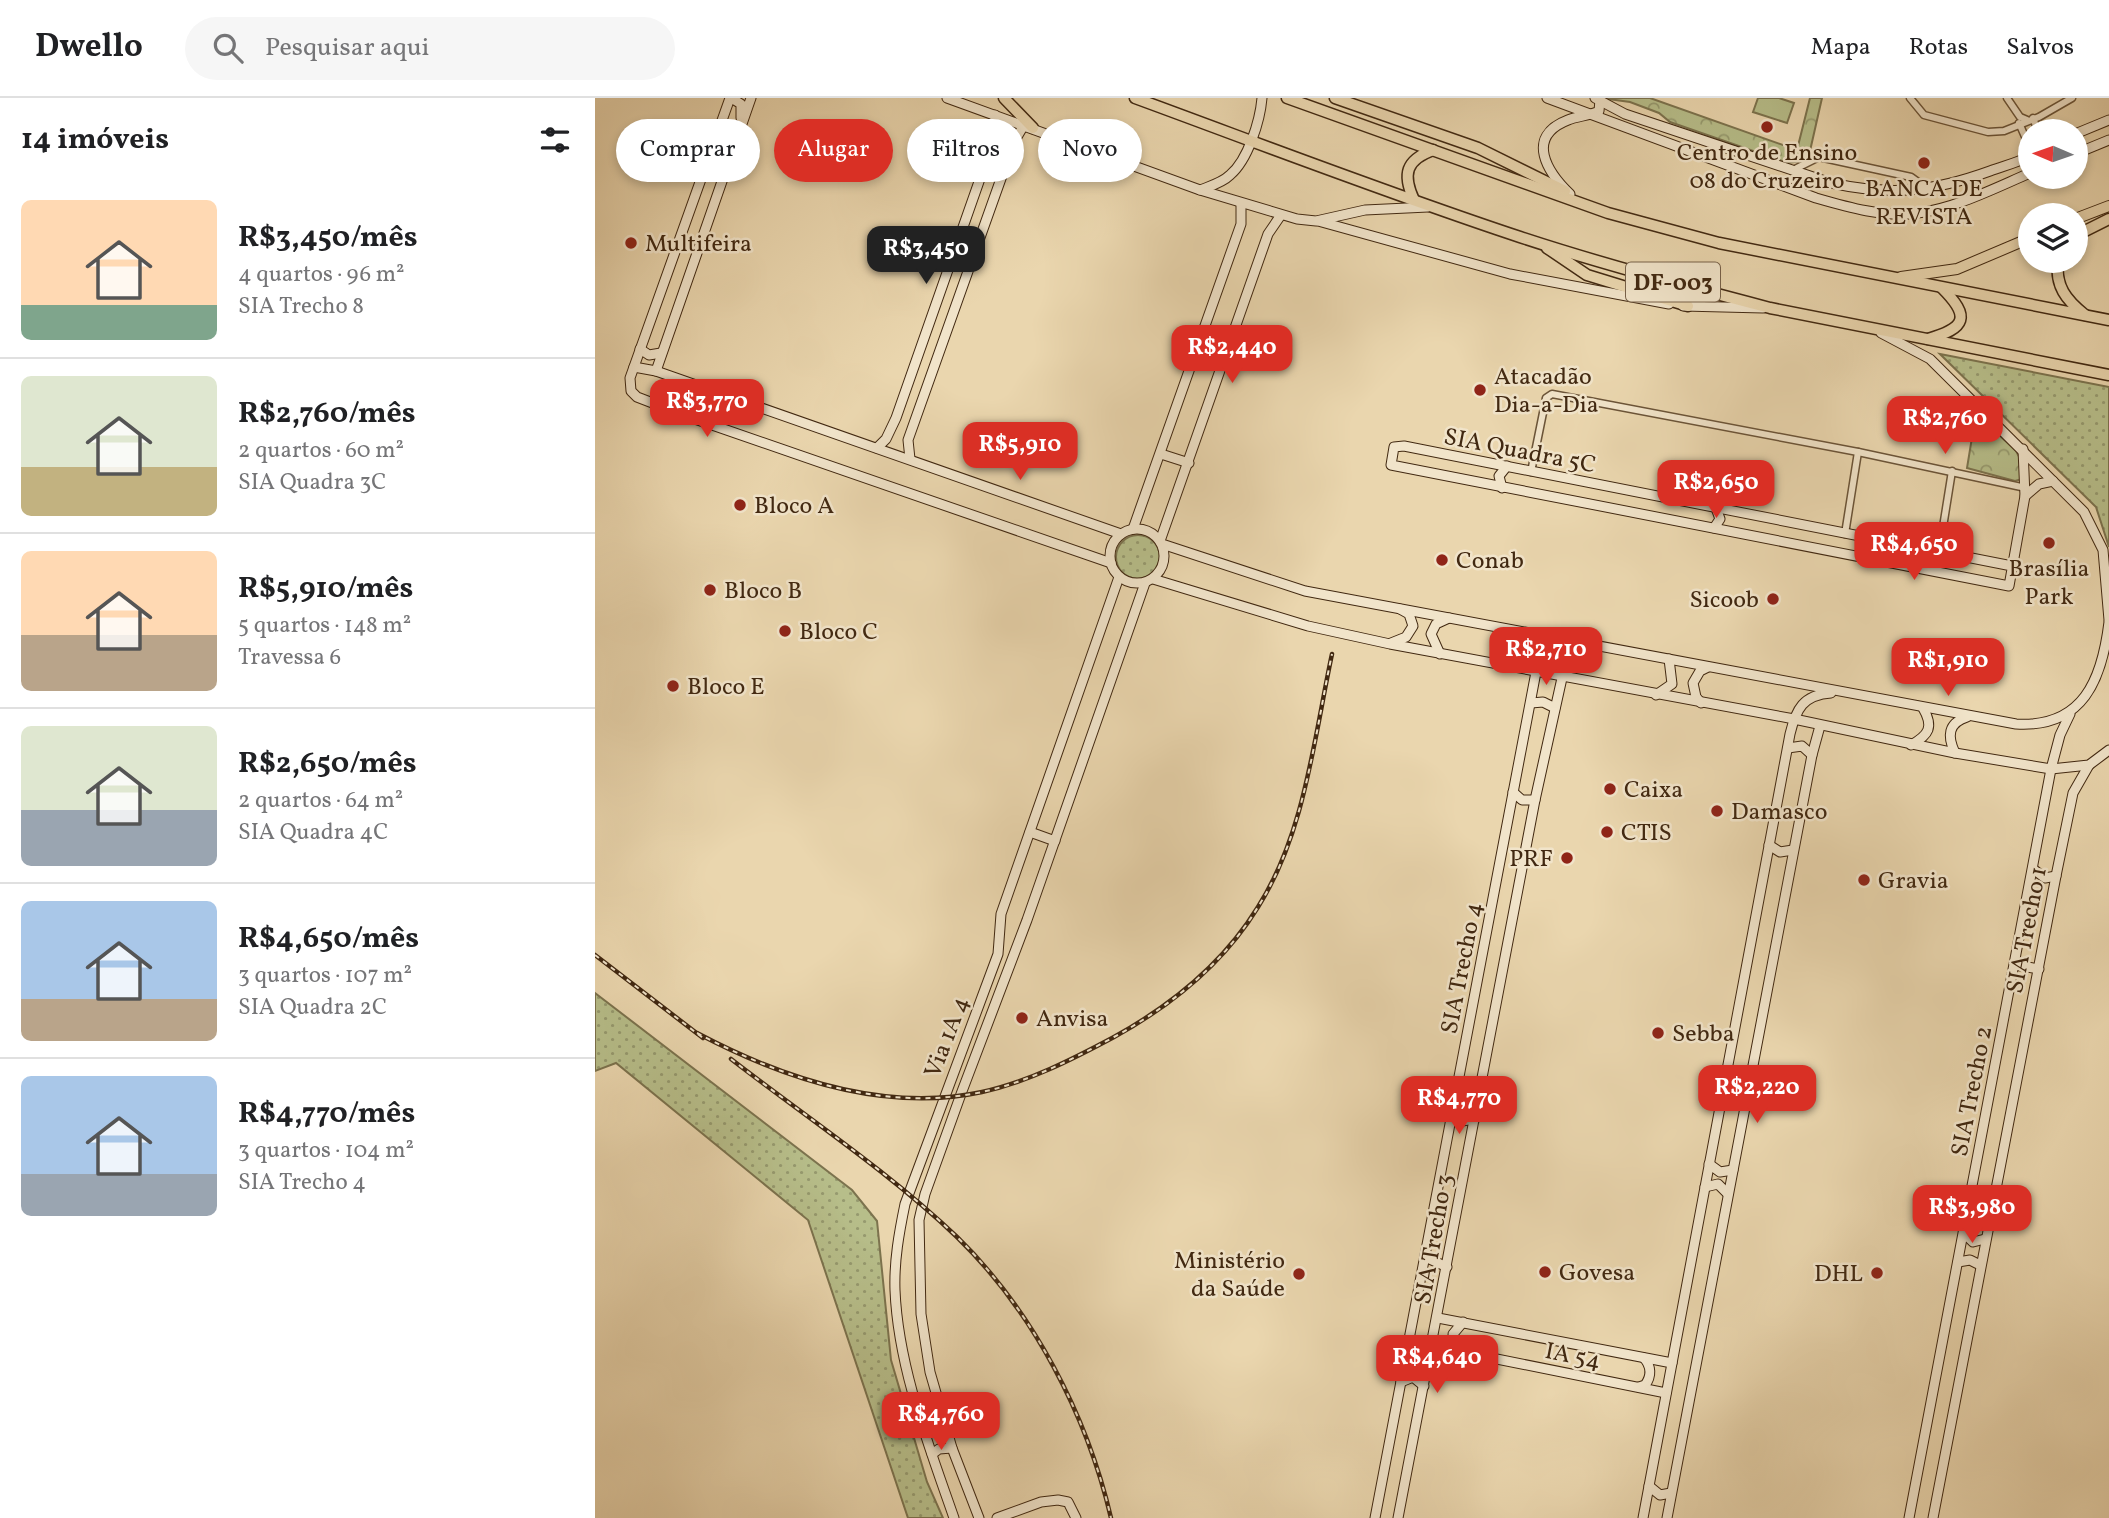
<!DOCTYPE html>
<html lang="pt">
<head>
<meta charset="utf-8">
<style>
  :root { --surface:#fff; --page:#f6f6f6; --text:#202124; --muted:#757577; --line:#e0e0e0; --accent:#d93025 }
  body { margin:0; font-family:Vollkorn,serif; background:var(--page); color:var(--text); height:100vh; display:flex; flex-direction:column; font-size:26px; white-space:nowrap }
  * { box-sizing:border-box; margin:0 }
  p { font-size:23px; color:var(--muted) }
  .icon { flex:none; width:38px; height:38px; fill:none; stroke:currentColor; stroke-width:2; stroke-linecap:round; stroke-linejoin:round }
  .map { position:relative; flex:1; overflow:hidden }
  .panel { display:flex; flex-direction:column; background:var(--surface); width:595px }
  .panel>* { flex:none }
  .top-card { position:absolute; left:21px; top:21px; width:665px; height:63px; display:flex; gap:14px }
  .needle { width:46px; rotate:272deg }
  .controls { position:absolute; left:1423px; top:21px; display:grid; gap:14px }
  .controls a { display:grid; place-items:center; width:70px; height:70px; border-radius:50%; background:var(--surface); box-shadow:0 4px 10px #0003; font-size:35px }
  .price { position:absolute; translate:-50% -60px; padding:0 16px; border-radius:14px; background:var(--accent); color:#fff; font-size:23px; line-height:46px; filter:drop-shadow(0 2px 4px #0008) }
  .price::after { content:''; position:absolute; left:50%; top:42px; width:21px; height:16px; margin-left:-10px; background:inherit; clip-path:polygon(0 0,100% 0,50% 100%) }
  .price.current { background:#222; color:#fff }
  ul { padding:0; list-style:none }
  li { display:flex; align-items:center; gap:21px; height:175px; padding:0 21px }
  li+li { border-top:2px solid var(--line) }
  li span { display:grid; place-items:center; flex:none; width:196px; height:140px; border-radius:10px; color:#555 }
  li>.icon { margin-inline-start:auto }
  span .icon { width:84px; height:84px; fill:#fffc; stroke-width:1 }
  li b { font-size:30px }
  h2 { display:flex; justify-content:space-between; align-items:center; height:84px; padding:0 21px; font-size:30px }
  .pill { padding:0 24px; border-radius:32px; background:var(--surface); box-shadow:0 4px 10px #0003; font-size:24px; line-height:63px }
  .pill.current { background:var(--accent); color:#fff }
  header { display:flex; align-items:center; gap:42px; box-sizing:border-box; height:98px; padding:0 35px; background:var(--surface); border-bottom:2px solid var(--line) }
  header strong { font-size:33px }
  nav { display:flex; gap:38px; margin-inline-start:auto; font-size:24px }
  .search { width:490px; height:63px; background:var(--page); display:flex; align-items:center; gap:18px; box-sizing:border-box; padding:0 24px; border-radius:38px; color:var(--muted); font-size:26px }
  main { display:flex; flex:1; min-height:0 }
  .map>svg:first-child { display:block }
  .grass { fill:url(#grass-dots); stroke:#7c734e; stroke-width:2 }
  .park { fill:url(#park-crowns); stroke:#7c734e; stroke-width:2 }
  .garden { fill:#b7be8a; stroke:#7c734e; stroke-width:2 }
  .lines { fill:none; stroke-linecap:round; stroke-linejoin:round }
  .street-casing { stroke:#6b5438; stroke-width:9 }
  .secondary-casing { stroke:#412811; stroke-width:11 }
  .primary-casing { stroke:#412811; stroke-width:12 }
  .highway-casing { stroke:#412811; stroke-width:13 }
  .street { stroke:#f1e4ca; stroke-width:6 }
  .secondary { stroke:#f1e4ca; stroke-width:9 }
  .primary { stroke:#ead6ae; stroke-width:10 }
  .highway { stroke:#ead6ae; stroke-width:10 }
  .rail-casing { stroke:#412811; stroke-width:4.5 }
  .rail { stroke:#f1e4ca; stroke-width:2; stroke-dasharray:5; stroke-linecap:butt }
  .poi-dot { fill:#8f2418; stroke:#f1e4ca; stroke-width:2.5 }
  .labels { text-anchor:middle; stroke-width:5; stroke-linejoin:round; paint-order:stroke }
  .shield { fill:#f1e4ca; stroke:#766048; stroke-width:2 }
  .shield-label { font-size:23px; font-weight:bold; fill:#412811 }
  .poi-label { font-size:24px; fill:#412811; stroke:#f1e4ca; text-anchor:start }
  .street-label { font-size:24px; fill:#412811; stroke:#f1e4ca }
</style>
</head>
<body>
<header>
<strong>Dwello</strong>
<div class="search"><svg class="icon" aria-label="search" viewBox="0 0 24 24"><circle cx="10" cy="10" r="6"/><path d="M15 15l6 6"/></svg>Pesquisar aqui</div>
<nav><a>Mapa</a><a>Rotas</a><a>Salvos</a></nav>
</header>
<main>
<section class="panel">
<h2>14 imóveis<svg class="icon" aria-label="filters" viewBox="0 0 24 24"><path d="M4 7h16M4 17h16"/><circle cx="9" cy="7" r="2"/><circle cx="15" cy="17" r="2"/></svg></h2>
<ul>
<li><span style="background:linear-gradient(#ffd9b3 75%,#7fa58c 0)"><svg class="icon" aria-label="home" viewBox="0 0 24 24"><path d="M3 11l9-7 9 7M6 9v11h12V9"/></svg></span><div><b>R$3,450/mês</b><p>4 quartos · 96 m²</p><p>SIA Trecho 8</p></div></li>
<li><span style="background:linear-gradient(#dfe7d0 65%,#c2b280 0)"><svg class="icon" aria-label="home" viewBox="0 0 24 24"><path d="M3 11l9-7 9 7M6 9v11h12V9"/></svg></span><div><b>R$2,760/mês</b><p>2 quartos · 60 m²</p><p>SIA Quadra 3C</p></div></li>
<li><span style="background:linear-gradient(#ffd9b3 60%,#b9a48a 0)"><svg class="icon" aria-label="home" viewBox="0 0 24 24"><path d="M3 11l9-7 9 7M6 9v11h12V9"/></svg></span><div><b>R$5,910/mês</b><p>5 quartos · 148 m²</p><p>Travessa 6</p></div></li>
<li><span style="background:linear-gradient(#dfe7d0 60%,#9aa5b1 0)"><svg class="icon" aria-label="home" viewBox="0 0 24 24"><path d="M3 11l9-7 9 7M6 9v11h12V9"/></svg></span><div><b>R$2,650/mês</b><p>2 quartos · 64 m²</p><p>SIA Quadra 4C</p></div></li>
<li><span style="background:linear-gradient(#a9c7e8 70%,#b9a48a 0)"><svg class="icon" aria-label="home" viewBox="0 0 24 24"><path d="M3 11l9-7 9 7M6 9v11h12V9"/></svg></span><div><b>R$4,650/mês</b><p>3 quartos · 107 m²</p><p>SIA Quadra 2C</p></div></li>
<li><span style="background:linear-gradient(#a9c7e8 70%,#9aa5b1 0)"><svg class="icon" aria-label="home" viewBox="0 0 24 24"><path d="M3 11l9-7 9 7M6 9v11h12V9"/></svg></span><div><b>R$4,770/mês</b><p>3 quartos · 104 m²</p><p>SIA Trecho 4</p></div></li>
</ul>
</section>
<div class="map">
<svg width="1514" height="1420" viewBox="0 0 1514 1420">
  <defs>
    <pattern id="grass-dots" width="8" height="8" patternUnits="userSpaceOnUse" patternTransform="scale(1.75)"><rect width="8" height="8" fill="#b7be8a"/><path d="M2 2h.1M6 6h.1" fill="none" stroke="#969a6f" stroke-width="1.8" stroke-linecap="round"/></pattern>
    <pattern id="park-crowns" width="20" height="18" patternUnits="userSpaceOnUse" patternTransform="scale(1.75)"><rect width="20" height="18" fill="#b7be8a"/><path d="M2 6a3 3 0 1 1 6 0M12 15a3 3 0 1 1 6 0" fill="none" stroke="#969a6f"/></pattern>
  </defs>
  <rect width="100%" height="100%" fill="#ead6ae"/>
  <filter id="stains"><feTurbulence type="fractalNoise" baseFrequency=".00286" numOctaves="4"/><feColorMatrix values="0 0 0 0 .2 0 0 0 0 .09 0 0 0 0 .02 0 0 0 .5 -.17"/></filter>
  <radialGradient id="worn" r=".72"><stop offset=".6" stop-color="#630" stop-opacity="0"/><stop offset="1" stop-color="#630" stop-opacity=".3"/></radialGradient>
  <g class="grass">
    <polygon points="1345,256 1514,289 1514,449 1501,409"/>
    <circle cx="543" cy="459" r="22"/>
    <polygon points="0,895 257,1092 282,1123 296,1262 332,1384 348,1420 313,1420 213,1122 21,965 0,973"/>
  </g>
  <g class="park">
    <polygon points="1006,0 1055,0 1202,52 1215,0 1227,0 1215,53 1220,55 1207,63 1193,65 1075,24 1064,15 1035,4"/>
    <polygon points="1381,315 1421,353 1429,368 1427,381 1420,383 1372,370"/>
  </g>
  <polygon class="garden" points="1163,0 1184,0 1199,5 1192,25 1158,14"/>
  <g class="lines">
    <g class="street-casing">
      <g id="street">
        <polyline points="1315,0 1329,17 1393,34 1409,33 1444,19 1477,0"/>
        <polyline points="1412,0 1425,19 1432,22"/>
        <polyline points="1438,20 1443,33"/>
        <polyline points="1424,25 1435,50"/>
        <polyline points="1198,72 1224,59 1316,79 1334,92"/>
        <polyline points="936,374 951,300 957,296 1263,354 1431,390"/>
        <polyline points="1250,436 1263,354"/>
        <polyline points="1344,454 1357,373"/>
      </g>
    </g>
    <g class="secondary-casing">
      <g id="secondary">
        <polyline points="135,0 35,280 36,293 42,299 94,319 516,465"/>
        <polyline points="136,0 146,6 146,20"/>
        <polyline points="352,0 605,92 702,121 721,123 770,112 833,109"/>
        <path d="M952,0L1221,100C1252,109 1290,120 1323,115C1361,110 1400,90 1435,75"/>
        <path d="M1000,0L1030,16L1236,85C1296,98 1337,94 1395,73C1408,68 1422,65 1435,58"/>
        <polyline points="1480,36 1514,22"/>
        <polyline points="400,38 410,38 419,44"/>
        <polyline points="1480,56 1514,42"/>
        <path d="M605,92C615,88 627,85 635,77C653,62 665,23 667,0"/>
        <path d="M975,96C953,75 929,39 973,22C983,18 994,18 1004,13L1005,2"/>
        <polyline points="723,123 915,176 1074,206"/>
        <polyline points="1088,208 1168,210"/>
        <polyline points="1286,235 1335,261 1489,414 1508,452 1514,522"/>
        <polyline points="45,251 54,257 66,255"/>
        <polyline points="39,269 61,273 526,436"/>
        <polyline points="61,273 156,0"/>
        <polyline points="282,350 291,341 301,320 400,38 400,17"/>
        <polyline points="566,356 594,365"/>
        <polyline points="315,361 313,342 419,44 429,27"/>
        <polyline points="907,390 904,378 912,368"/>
        <polyline points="1430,398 1444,386 1458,383"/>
        <polyline points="1119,430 1125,421 1121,410"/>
        <circle cx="542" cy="458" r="27"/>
        <polyline points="538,431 646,126 646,105"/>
        <polyline points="565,443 673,136 686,117"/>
        <path d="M567,446L710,493L1421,626C1488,630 1507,582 1514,524"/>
        <polyline points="1417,468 809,348 799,349 796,367 1414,488 1430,398 1428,351"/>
        <polyline points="558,481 713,528 795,546 1199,621 1360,655 1456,671 1494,667 1514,652"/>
        <polyline points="796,545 811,539 818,528 814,516 805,511"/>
        <polyline points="845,556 836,536 841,526 854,520"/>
        <polyline points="1061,597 1077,586 1074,561"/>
        <polyline points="936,605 948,604 960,610"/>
        <polyline points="1106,605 1101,599 1098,585 1105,573 1113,569"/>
        <path d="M1316,647C1334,637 1339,629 1328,610"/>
        <polyline points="1193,650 1207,648 1217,657"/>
        <path d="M1360,655C1352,638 1353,625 1372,619"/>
        <polyline points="918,694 927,702 940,702"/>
        <polyline points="435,734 460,743"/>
        <polyline points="1174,747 1185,754 1198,752"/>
        <polyline points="1438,771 1450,780 1461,778"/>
        <polyline points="1420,867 1444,871"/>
        <polyline points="858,1016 867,1023 880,1021"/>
        <polyline points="1114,1066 1125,1074 1138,1072"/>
        <polyline points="1110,1089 1123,1086 1133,1096"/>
        <polyline points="1369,1135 1378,1144 1390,1141"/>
        <polyline points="830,1159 852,1169"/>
        <polyline points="1363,1164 1375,1162 1385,1167"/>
        <polyline points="843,1220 1077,1265"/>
        <polyline points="837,1248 1071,1295"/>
        <polyline points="860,1254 858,1236 868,1224"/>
        <polyline points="806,1284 818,1279 829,1288"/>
        <path d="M1044,1289L1050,1287C1057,1278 1056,1268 1049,1260"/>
        <polyline points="337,1356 344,1351 357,1350"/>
        <polyline points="1054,1388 1065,1397 1076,1395"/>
        <path d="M359,1420C334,1348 303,1269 300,1192C299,1163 304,1135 310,1106L403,856L406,816L524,479"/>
        <polyline points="384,1420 357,1350 335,1274 326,1216 324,1122 330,1096 366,996 432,822 550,485"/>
        <polyline points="402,1420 446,1404 463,1402 473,1404 481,1420"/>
        <polyline points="780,1420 941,574 951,551 968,540"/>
        <polyline points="803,1420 940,702 967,580"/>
        <path d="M1048,1420L1195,636C1201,611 1208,597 1236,595"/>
        <polyline points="1072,1420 1217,657 1225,628"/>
        <polyline points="1314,1420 1456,671 1465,637 1475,616"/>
        <polyline points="1338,1420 1461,778 1478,695 1494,667"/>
      </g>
    </g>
    <g class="primary-casing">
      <g id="primary">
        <polyline points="1480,121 1514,108"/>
        <polyline points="1306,179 1362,171 1435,140"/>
      </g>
    </g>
    <g class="highway-casing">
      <g id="highway">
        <polyline points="409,0 438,30"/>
        <path d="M540,0C668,47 795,96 925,139C1007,166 1091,188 1175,210L1514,277"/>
        <polyline points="692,0 1013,115 1124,145 1514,222"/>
        <polyline points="740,0 883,50 970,93"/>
        <path d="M819,102C807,76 811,62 838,52"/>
        <polyline points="1480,138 1514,121"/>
        <polyline points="952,150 992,177 1093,208"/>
        <path d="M1463,163C1460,188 1471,202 1490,217"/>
        <path d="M1333,241C1371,230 1376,219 1347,190"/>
      </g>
    </g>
    <use href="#street" class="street"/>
    <use href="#secondary" class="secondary"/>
    <use href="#primary" class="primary"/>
    <use href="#highway" class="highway"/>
    <g class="rail-casing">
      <g id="rail">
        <polyline points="0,857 108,940"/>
        <path d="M102,935C187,980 289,1015 387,994C433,984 478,961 519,939C577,907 628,866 663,809C710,735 719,640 737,556"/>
        <path d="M136,961C211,1019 293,1073 362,1139C438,1213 492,1317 516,1420"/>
      </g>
    </g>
    <use href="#rail" class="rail"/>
  </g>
  <g class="poi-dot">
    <circle cx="1172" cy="29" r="7"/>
    <circle cx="1329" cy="65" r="7"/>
    <circle cx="36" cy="145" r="7"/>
    <circle cx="885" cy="292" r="7"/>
    <circle cx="145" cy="407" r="7"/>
    <circle cx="1454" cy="445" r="7"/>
    <circle cx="847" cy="462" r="7"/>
    <circle cx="115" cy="492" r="7"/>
    <circle cx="1178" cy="501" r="7"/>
    <circle cx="190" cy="533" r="7"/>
    <circle cx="78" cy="588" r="7"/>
    <circle cx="1015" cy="691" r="7"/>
    <circle cx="1122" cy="713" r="7"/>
    <circle cx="1012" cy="734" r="7"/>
    <circle cx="972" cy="760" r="7"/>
    <circle cx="1269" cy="782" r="7"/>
    <circle cx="427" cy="920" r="7"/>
    <circle cx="1063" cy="935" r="7"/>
    <circle cx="950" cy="1174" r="7"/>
    <circle cx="1282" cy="1175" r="7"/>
    <circle cx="704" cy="1176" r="7"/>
  </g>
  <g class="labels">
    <rect class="shield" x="1031" y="164.5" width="94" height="39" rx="5"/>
    <g class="shield-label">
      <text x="1078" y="192">DF-003</text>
    </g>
    <g class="poi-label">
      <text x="1172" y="62" text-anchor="middle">Centro de Ensino<tspan x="1172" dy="28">08 do Cruzeiro</tspan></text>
      <text x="1329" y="98" text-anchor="middle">BANCA DE<tspan x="1329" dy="28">REVISTA</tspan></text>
      <text x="50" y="153">Multifeira</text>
      <text x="899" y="286">Atacadão<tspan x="899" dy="28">Dia-a-Dia</tspan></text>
      <text x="159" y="415">Bloco A</text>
      <text x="861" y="470">Conab</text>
      <text x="1454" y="478" text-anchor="middle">Brasília<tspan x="1454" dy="28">Park</tspan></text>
      <text x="129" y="500">Bloco B</text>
      <text x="1164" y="509" text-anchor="end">Sicoob</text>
      <text x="204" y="541">Bloco C</text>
      <text x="92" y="596">Bloco E</text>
      <text x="1029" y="699">Caixa</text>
      <text x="1136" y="721">Damasco</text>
      <text x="1026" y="742">CTIS</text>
      <text x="958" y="768" text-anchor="end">PRF</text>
      <text x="1283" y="790">Gravia</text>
      <text x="441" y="928">Anvisa</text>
      <text x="1077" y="943">Sebba</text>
      <text x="690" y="1170" text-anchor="end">Ministério<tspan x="690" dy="28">da Saúde</tspan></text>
      <text x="964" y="1182">Govesa</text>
      <text x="1268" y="1183" text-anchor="end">DHL</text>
    </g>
    <g class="street-label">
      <text transform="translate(925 352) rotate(11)" y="8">SIA Quadra 5C</text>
      <text transform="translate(1431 832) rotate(-79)" y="8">SIA Trecho 1</text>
      <text transform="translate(866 870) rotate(-79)" y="8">SIA Trecho 4</text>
      <text transform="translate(351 939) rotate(-69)" y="8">Via 1A 4</text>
      <text transform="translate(1376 993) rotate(-79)" y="8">SIA Trecho 2</text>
      <text transform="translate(838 1141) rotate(-80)" y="8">SIA Trecho 3</text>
      <text transform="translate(978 1257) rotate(11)" y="8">IA 54</text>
    </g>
  </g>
  <rect width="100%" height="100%" filter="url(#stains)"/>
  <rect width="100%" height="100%" fill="url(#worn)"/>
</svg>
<div class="controls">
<a><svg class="needle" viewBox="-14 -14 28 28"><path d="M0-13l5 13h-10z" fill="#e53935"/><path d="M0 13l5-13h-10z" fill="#757577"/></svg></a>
<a><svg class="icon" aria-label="layers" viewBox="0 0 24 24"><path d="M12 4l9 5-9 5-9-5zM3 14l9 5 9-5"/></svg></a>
</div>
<b class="price current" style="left:331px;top:188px">R$3,450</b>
<b class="price" style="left:637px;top:287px">R$2,440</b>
<b class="price" style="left:112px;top:341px">R$3,770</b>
<b class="price" style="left:1350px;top:358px">R$2,760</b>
<b class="price" style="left:425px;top:384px">R$5,910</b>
<b class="price" style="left:1121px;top:422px">R$2,650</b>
<b class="price" style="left:1319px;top:484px">R$4,650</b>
<b class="price" style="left:951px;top:589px">R$2,710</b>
<b class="price" style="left:1353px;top:600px">R$1,910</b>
<b class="price" style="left:1162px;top:1027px">R$2,220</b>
<b class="price" style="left:864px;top:1038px">R$4,770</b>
<b class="price" style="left:1377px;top:1147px">R$3,980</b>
<b class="price" style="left:842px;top:1297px">R$4,640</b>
<b class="price" style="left:346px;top:1354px">R$4,760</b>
<div class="top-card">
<a class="pill">Comprar</a>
<a class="pill current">Alugar</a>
<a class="pill">Filtros</a>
<a class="pill">Novo</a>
</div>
</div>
</main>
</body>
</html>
